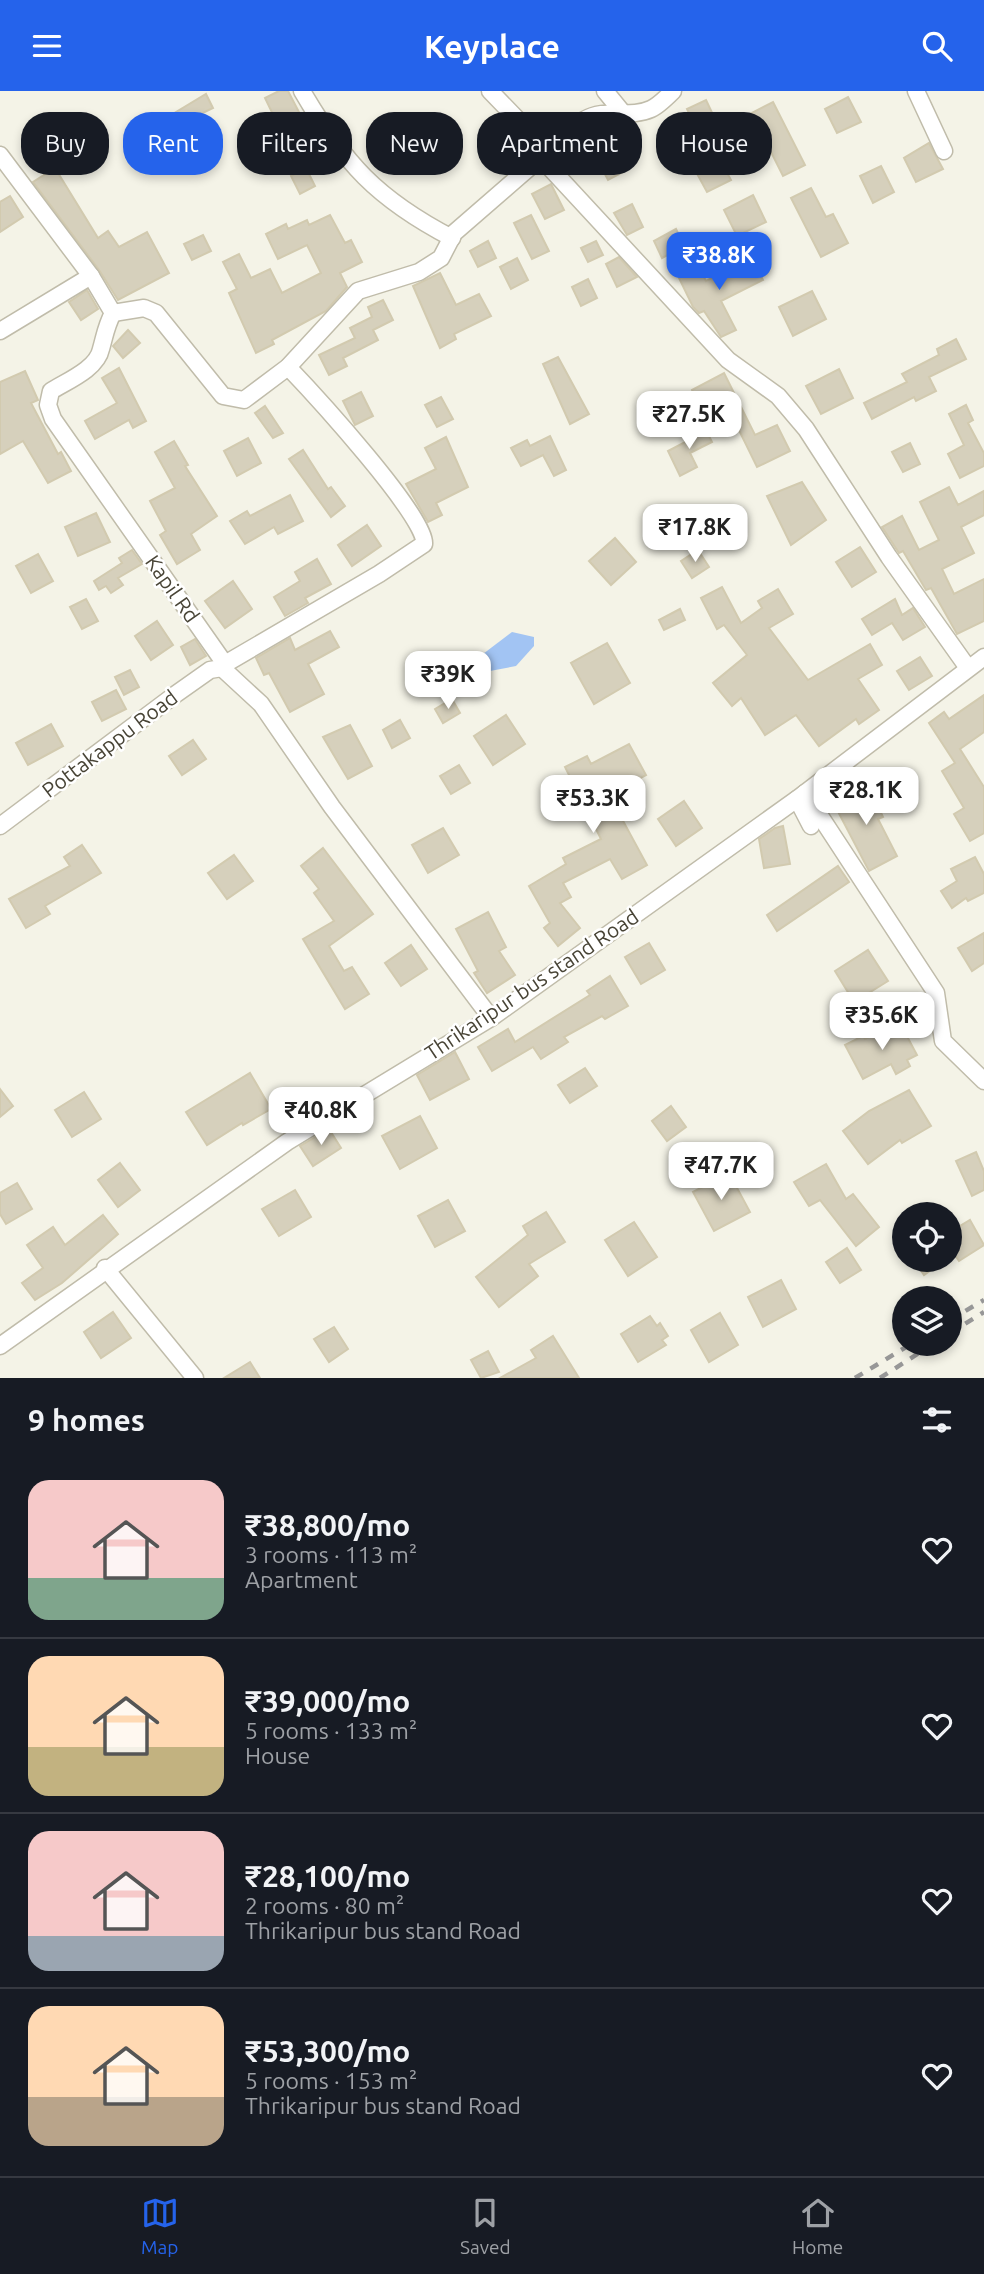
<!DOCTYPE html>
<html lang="en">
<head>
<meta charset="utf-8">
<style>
  :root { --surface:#171b24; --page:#20242c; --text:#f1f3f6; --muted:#9ea1a6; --line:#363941; --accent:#2563eb }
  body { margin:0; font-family:Ubuntu,sans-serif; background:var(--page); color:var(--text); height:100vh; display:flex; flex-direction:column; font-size:26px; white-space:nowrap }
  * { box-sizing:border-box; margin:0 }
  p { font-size:23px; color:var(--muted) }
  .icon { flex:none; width:38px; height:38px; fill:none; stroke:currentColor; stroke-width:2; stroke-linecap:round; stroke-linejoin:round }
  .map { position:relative; height:1287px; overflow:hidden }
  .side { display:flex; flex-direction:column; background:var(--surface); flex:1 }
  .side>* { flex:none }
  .guide { position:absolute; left:21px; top:21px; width:943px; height:63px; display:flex; gap:14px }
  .buttons { position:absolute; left:892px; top:1111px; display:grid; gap:14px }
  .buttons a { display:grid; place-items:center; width:70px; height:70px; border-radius:50%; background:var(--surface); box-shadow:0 4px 10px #0003; font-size:35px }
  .price { position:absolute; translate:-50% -60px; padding:0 16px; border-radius:14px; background:#fff; color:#222; font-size:23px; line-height:46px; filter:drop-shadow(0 2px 4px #0008) }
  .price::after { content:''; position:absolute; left:50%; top:42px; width:21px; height:16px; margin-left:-10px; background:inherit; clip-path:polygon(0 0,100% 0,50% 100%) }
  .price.selected { background:var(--accent); color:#fff }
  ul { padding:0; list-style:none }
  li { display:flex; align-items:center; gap:21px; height:175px; padding:0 28px }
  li+li { border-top:2px solid var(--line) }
  li span { display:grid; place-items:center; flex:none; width:196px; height:140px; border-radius:21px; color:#555 }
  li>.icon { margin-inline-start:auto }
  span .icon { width:84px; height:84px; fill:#fffc; stroke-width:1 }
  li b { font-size:30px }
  h2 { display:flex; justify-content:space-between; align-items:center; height:84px; padding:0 28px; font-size:30px }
  .pill { padding:0 24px; border-radius:28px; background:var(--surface); box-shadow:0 4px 10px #0003; font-size:24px; line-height:63px }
  .pill.selected { background:var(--accent); color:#fff }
  header { display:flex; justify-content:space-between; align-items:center; height:91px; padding:0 28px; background:var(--accent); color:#fff; font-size:32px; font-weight:600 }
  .tab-bar { display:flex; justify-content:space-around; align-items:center; height:98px; border-top:2px solid var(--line); background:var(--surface); font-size:19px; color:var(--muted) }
  .tab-bar a { display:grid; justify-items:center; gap:4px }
  .tab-bar .selected { color:var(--accent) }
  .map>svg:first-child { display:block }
  .water { fill:#a2c4f3 }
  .building { fill:#d6d0bc; stroke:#d2caaf; stroke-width:2 }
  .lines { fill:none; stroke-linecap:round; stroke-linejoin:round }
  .street-casing { stroke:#c0bcaa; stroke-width:19 }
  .street { stroke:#fff; stroke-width:16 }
  .rail { stroke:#979797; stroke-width:4.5; stroke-dasharray:9 9; stroke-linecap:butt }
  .labels { text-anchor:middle; stroke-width:5; stroke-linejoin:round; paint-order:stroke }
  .street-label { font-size:21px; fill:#484436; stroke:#fff }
</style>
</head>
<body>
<header><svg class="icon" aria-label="menu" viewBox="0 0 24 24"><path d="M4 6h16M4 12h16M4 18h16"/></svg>Keyplace<svg class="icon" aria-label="search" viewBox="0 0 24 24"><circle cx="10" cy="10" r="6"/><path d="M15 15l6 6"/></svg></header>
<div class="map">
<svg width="984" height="1287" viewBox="0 0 984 1287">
  <rect width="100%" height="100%" fill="#f4f3e7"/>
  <polygon class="water" points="512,541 534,546 534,555 516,575 490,580 479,566"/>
  <g class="building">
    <polygon points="279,0 288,0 300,23 278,34 265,7"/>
    <polygon points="206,3 213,17 188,29 194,42 178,50 166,27"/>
    <polygon points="848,6 861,31 837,42 825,18"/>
    <polygon points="706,9 716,30 698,40 687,18"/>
    <polygon points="773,11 805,74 783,85 765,49 759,51 746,25"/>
    <polygon points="593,42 604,65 569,82 557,69 586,54 582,47"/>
    <polygon points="929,52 943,78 916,91 904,67"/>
    <polygon points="613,62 623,81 608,89 598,70"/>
    <polygon points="719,67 731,89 707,101 695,79"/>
    <polygon points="881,75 894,101 873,112 860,85"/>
    <polygon points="55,77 98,147 108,140 119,156 147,141 169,182 118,209 99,179 33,91"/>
    <polygon points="306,77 315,95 300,103 291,85"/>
    <polygon points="551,93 564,119 545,128 532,103"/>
    <polygon points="811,97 826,126 833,123 848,152 821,166 791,107"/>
    <polygon points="753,104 766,131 737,145 724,119"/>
    <polygon points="10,105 23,126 0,141 0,111"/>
    <polygon points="632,113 643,136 627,144 614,122"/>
    <polygon points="330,124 345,152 351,149 362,171 340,182 347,196 326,220 272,249 274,253 256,262 229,202 237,198 223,171 239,163 251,187 270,178 282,202 321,182 307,154 278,168 266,143 286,133 288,138 307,129 309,134"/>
    <polygon points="531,124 549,160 532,168 514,132"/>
    <polygon points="676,138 684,155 662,167 654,150"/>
    <polygon points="203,144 211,160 192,169 184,153"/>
    <polygon points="488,150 496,167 478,176 470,160"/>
    <polygon points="596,150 603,164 588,171 581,157"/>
    <polygon points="619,166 637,186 617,196 606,173"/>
    <polygon points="517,167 528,189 511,198 500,176"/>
    <polygon points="752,167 763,189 721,210 736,239 721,246 704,220 699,222 693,216 679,187 699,177 706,190"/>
    <polygon points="440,182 456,214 479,203 491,225 454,243 456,248 440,257 413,195"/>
    <polygon points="588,188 597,207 581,215 572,196"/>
    <polygon points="87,199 98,218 81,229 69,211"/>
    <polygon points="812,200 826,228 793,245 779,216"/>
    <polygon points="383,209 393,229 373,239 378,249 343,267 347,275 329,284 319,264 355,247 350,237 372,226 368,216"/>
    <polygon points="128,239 140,252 123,267 113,255"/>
    <polygon points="956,248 966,268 929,286 936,300 916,310 914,306 872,328 864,312 907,291 902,283 939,264 937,258"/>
    <polygon points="558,266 589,323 570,333 543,273"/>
    <polygon points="119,277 146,330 133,337 129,329 95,348 85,330 117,312 102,287"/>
    <polygon points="839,278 853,307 821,323 806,295"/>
    <polygon points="25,280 38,309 31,312 58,363 61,361 71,380 48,392 23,350 0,363 0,291"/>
    <polygon points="724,282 755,344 777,334 790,360 757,376 735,331 714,342 692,299"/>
    <polygon points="361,301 373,325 355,334 343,310"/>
    <polygon points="441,306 453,328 437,336 425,314"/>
    <polygon points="966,314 973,329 968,332 984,362 984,375 960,387 948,363 964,354 949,323"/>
    <polygon points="265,315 283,342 273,347 255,322"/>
    <polygon points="704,335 712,351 690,362 697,376 680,385 668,360 695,346 692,341"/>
    <polygon points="550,345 566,379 554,385 543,364 521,375 511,357 527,349 530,355"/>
    <polygon points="446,346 468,396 436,412 442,424 428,431 406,393 436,378 425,357"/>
    <polygon points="248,347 261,372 237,385 224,360"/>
    <polygon points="174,350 188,374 185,375 217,425 191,443 200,459 177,473 160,444 166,440 150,410 175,397 155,361"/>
    <polygon points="910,352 920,373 903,381 892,361"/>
    <polygon points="303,359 328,398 331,396 345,415 331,426 289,368"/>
    <polygon points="802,391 826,429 791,454 767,405"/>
    <polygon points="949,396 958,414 984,400 984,424 961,436 974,462 942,478 954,503 984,488 984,530 957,543 931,497 926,499 903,460 899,462 882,436 902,425 919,459 939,449 920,411"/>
    <polygon points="290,404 303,430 278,443 274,436 245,453 230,430 247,420 250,425"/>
    <polygon points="96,422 110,451 78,465 65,436"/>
    <polygon points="367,434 381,455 352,475 338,454"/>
    <polygon points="615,447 636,471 611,494 589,470"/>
    <polygon points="860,456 876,481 852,496 836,471"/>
    <polygon points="132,459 142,473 118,487 123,494 111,502 106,495 99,499 94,490 122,472 119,467"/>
    <polygon points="698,459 709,476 692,487 681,470"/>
    <polygon points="38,463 53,490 31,502 16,475"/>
    <polygon points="317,468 331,493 305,507 308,512 285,525 274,506 300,490 295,481"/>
    <polygon points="233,490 252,518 225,537 205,510"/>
    <polygon points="722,496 741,532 762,517 758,510 778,498 793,523 769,537 808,589 870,553 882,574 858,588 879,619 859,633 856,628 819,655 796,624 765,644 741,607 732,615 713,592 747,564 724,534 717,538 701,507"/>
    <polygon points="86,508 98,530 82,538 70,516"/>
    <polygon points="895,508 902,524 913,517 925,536 903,549 892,532 872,544 862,528"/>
    <polygon points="680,518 685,529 664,539 659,529"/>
    <polygon points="157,530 173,554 151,569 135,545"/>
    <polygon points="330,540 339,556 308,573 324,603 290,621 269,582 264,584 256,567 290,547 295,559"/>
    <polygon points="195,548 206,565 190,574 181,556"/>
    <polygon points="607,552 630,592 594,613 571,572"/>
    <polygon points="920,566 932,585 909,599 897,580"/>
    <polygon points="130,579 139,596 124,604 115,586"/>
    <polygon points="116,599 126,618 102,630 92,611"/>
    <polygon points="984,604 984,641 960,658 984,696 984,742 970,750 954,723 964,717 942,680 955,672 929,632 944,621 949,628"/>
    <polygon points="452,608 460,622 443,632 435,618"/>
    <polygon points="506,624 525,653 493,674 474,645"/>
    <polygon points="400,629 410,647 392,657 383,639"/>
    <polygon points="51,633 63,655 28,674 16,652"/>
    <polygon points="350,634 372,675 348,688 323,646"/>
    <polygon points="193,649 206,668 182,684 169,665"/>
    <polygon points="629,653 646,684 609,704 647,774 622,788 610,768 563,792 571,806 560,812 580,837 558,855 544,837 550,832 529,795 566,773 563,767 601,748 565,676 587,665 591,673"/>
    <polygon points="459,674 470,692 451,703 440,685"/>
    <polygon points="868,694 883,726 878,728 897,765 869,780 833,711"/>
    <polygon points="684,710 702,737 676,755 658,728"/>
    <polygon points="783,735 790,773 764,777 759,748 775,737"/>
    <polygon points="443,737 459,764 428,782 412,754"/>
    <polygon points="82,754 101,782 45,815 50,823 26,837 9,808 70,775 64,766"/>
    <polygon points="323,757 373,823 329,855 344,880 352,876 369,903 345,918 303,848 334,830 314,802 319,798 301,775"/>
    <polygon points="234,764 253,790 227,808 208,782"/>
    <polygon points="975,766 984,783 984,802 968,810 966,807 952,817 941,800 957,790 951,778"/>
    <polygon points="838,775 849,791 777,840 767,824"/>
    <polygon points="488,821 506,856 499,860 515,884 487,902 474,882 478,880 456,838"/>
    <polygon points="984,842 984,872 972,880 958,857"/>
    <polygon points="649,852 665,879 641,893 625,866"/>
    <polygon points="411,854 427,878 401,895 385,872"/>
    <polygon points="868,859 888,890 854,911 835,880"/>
    <polygon points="610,885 628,915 605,928 602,925 564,946 568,951 541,968 533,956 492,980 478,956 508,938 515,951 590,904 587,900"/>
    <polygon points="901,934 917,964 907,969 910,975 896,983 891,973 863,988 845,954 863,945 865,948 891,935 892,938"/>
    <polygon points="455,961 469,988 430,1009 417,984"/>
    <polygon points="585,977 597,995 570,1012 558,994"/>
    <polygon points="250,982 271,1018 243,1034 242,1032 207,1054 186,1021"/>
    <polygon points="0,998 13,1015 0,1026"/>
    <polygon points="909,999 931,1035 902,1052 900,1049 868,1073 843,1040 869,1020"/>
    <polygon points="84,1001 101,1028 72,1046 55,1019"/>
    <polygon points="671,1015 686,1036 667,1050 652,1030"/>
    <polygon points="420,1025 437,1057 400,1078 382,1045"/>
    <polygon points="329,1038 341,1057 313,1075 300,1055"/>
    <polygon points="976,1061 984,1080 984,1099 972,1105 956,1070"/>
    <polygon points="120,1072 140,1099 118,1116 98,1089"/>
    <polygon points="826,1073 846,1108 853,1103 879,1136 856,1155 820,1109 809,1115 794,1091"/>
    <polygon points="729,1082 750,1121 714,1140 693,1101"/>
    <polygon points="17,1092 32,1118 6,1133 0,1123 0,1102"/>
    <polygon points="295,1099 311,1126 279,1145 262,1118"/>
    <polygon points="448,1109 465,1140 435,1156 418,1125"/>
    <polygon points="546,1121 565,1151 529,1173 538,1185 499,1216 476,1186 528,1144 523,1135"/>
    <polygon points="103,1124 118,1143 62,1192 35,1209 22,1192 43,1177 27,1154 53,1136 65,1154"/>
    <polygon points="970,1129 984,1154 959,1170 954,1163 950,1166 950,1141"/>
    <polygon points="634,1131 657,1166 628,1185 605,1149"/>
    <polygon points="847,1157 861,1179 840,1192 826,1171"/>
    <polygon points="914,1169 945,1169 924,1184"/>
    <polygon points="781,1189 796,1218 763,1236 748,1206"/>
    <polygon points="113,1221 131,1247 101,1267 84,1241"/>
    <polygon points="720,1222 738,1254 709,1271 691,1239"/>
    <polygon points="650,1225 657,1235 660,1232 668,1245 662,1249 666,1254 638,1271 621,1243"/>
    <polygon points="334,1236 348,1258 329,1271 314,1248"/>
    <polygon points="553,1245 579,1287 500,1287 536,1267 531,1259"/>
    <polygon points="488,1260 499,1281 481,1287 471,1269"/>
    <polygon points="250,1271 260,1287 224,1287"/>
  </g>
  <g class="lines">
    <g class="street-casing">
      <g id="street">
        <path d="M302,0C344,72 377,108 452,147"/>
        <polyline points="490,0 548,60"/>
        <polyline points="605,0 623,22"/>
        <polyline points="916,0 944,60"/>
        <path d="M0,64L91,185L113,222C106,235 105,244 101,258C97,278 67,290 51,300L48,314L53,328L225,573L222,577L261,613L332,716L491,927"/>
        <polyline points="540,66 728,269 778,305 806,338 889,466 968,577"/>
        <path d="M113,222L144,217L156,222L223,305L244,309L288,276L358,200L419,181L441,167L454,142L584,29C605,16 629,28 651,18C658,15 667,6 673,0"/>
        <polyline points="0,240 91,185"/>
        <path d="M225,573L379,483L424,453C428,427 311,300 288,276"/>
        <polyline points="805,702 936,902 943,950 984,990"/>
        <polyline points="797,708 811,735"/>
        <polyline points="0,735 176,603 210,579 222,577"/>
        <polyline points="105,1177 195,1287"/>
        <polyline points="0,1255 287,1051 491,927 797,708 984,566"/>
      </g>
    </g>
    <use href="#street" class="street"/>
    <g class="rail">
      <polyline points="950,1229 984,1209"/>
      <polyline points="950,1242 984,1221"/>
      <polyline points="855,1287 911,1253"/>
      <polyline points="880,1287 933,1253"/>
    </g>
  </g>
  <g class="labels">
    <g class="street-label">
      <text transform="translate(172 498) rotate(55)" y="7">Kapil Rd</text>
      <text transform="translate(110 653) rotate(-37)" y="7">Pottakappu Road</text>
      <text transform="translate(532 894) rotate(-34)" y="7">Thrikaripur bus stand Road</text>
    </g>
  </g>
</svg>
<div class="buttons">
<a><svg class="icon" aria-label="locate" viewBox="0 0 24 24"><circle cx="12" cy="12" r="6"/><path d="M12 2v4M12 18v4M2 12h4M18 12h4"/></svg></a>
<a><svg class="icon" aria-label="layers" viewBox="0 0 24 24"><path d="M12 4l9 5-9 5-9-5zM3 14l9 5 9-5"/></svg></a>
</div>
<b class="price selected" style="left:719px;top:201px">₹38.8K</b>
<b class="price" style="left:689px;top:360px">₹27.5K</b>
<b class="price" style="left:695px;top:473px">₹17.8K</b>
<b class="price" style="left:448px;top:620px">₹39K</b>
<b class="price" style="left:866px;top:736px">₹28.1K</b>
<b class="price" style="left:593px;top:744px">₹53.3K</b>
<b class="price" style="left:882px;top:961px">₹35.6K</b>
<b class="price" style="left:321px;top:1056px">₹40.8K</b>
<b class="price" style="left:721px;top:1111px">₹47.7K</b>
<div class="guide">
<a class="pill">Buy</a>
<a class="pill selected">Rent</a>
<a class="pill">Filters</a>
<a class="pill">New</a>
<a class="pill">Apartment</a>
<a class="pill">House</a>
</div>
</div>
<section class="side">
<h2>9 homes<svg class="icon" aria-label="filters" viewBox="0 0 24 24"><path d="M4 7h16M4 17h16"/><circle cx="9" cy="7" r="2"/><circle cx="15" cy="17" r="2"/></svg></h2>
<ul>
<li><span style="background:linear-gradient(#f6c9c9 70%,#7fa58c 0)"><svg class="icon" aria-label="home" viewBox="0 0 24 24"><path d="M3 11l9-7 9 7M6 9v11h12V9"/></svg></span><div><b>₹38,800/mo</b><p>3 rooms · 113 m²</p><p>Apartment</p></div><svg class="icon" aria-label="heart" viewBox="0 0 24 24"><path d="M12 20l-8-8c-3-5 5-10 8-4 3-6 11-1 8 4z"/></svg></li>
<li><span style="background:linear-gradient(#ffd9b3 65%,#c2b280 0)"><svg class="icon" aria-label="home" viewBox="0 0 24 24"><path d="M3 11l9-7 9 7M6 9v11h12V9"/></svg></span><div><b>₹39,000/mo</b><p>5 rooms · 133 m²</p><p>House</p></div><svg class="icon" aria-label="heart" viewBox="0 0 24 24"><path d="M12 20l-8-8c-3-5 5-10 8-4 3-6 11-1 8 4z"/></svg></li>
<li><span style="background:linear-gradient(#f6c9c9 75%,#9aa5b1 0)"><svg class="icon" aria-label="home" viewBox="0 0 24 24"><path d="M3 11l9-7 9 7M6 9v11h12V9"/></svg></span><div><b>₹28,100/mo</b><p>2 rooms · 80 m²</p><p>Thrikaripur bus stand Road</p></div><svg class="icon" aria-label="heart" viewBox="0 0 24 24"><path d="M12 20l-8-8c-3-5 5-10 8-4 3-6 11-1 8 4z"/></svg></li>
<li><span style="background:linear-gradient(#ffd9b3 65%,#b9a48a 0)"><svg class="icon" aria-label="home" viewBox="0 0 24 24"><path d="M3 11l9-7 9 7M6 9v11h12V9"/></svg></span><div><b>₹53,300/mo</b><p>5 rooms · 153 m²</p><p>Thrikaripur bus stand Road</p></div><svg class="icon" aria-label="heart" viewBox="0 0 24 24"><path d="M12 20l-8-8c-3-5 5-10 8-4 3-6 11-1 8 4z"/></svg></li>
</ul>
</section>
<nav class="tab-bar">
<a class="selected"><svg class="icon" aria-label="map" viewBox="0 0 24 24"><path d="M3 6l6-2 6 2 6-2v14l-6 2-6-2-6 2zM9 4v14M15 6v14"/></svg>Map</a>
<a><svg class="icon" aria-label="saved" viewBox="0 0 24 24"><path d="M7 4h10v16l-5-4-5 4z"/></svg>Saved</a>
<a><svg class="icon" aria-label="home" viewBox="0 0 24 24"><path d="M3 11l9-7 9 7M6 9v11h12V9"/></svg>Home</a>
</nav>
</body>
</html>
